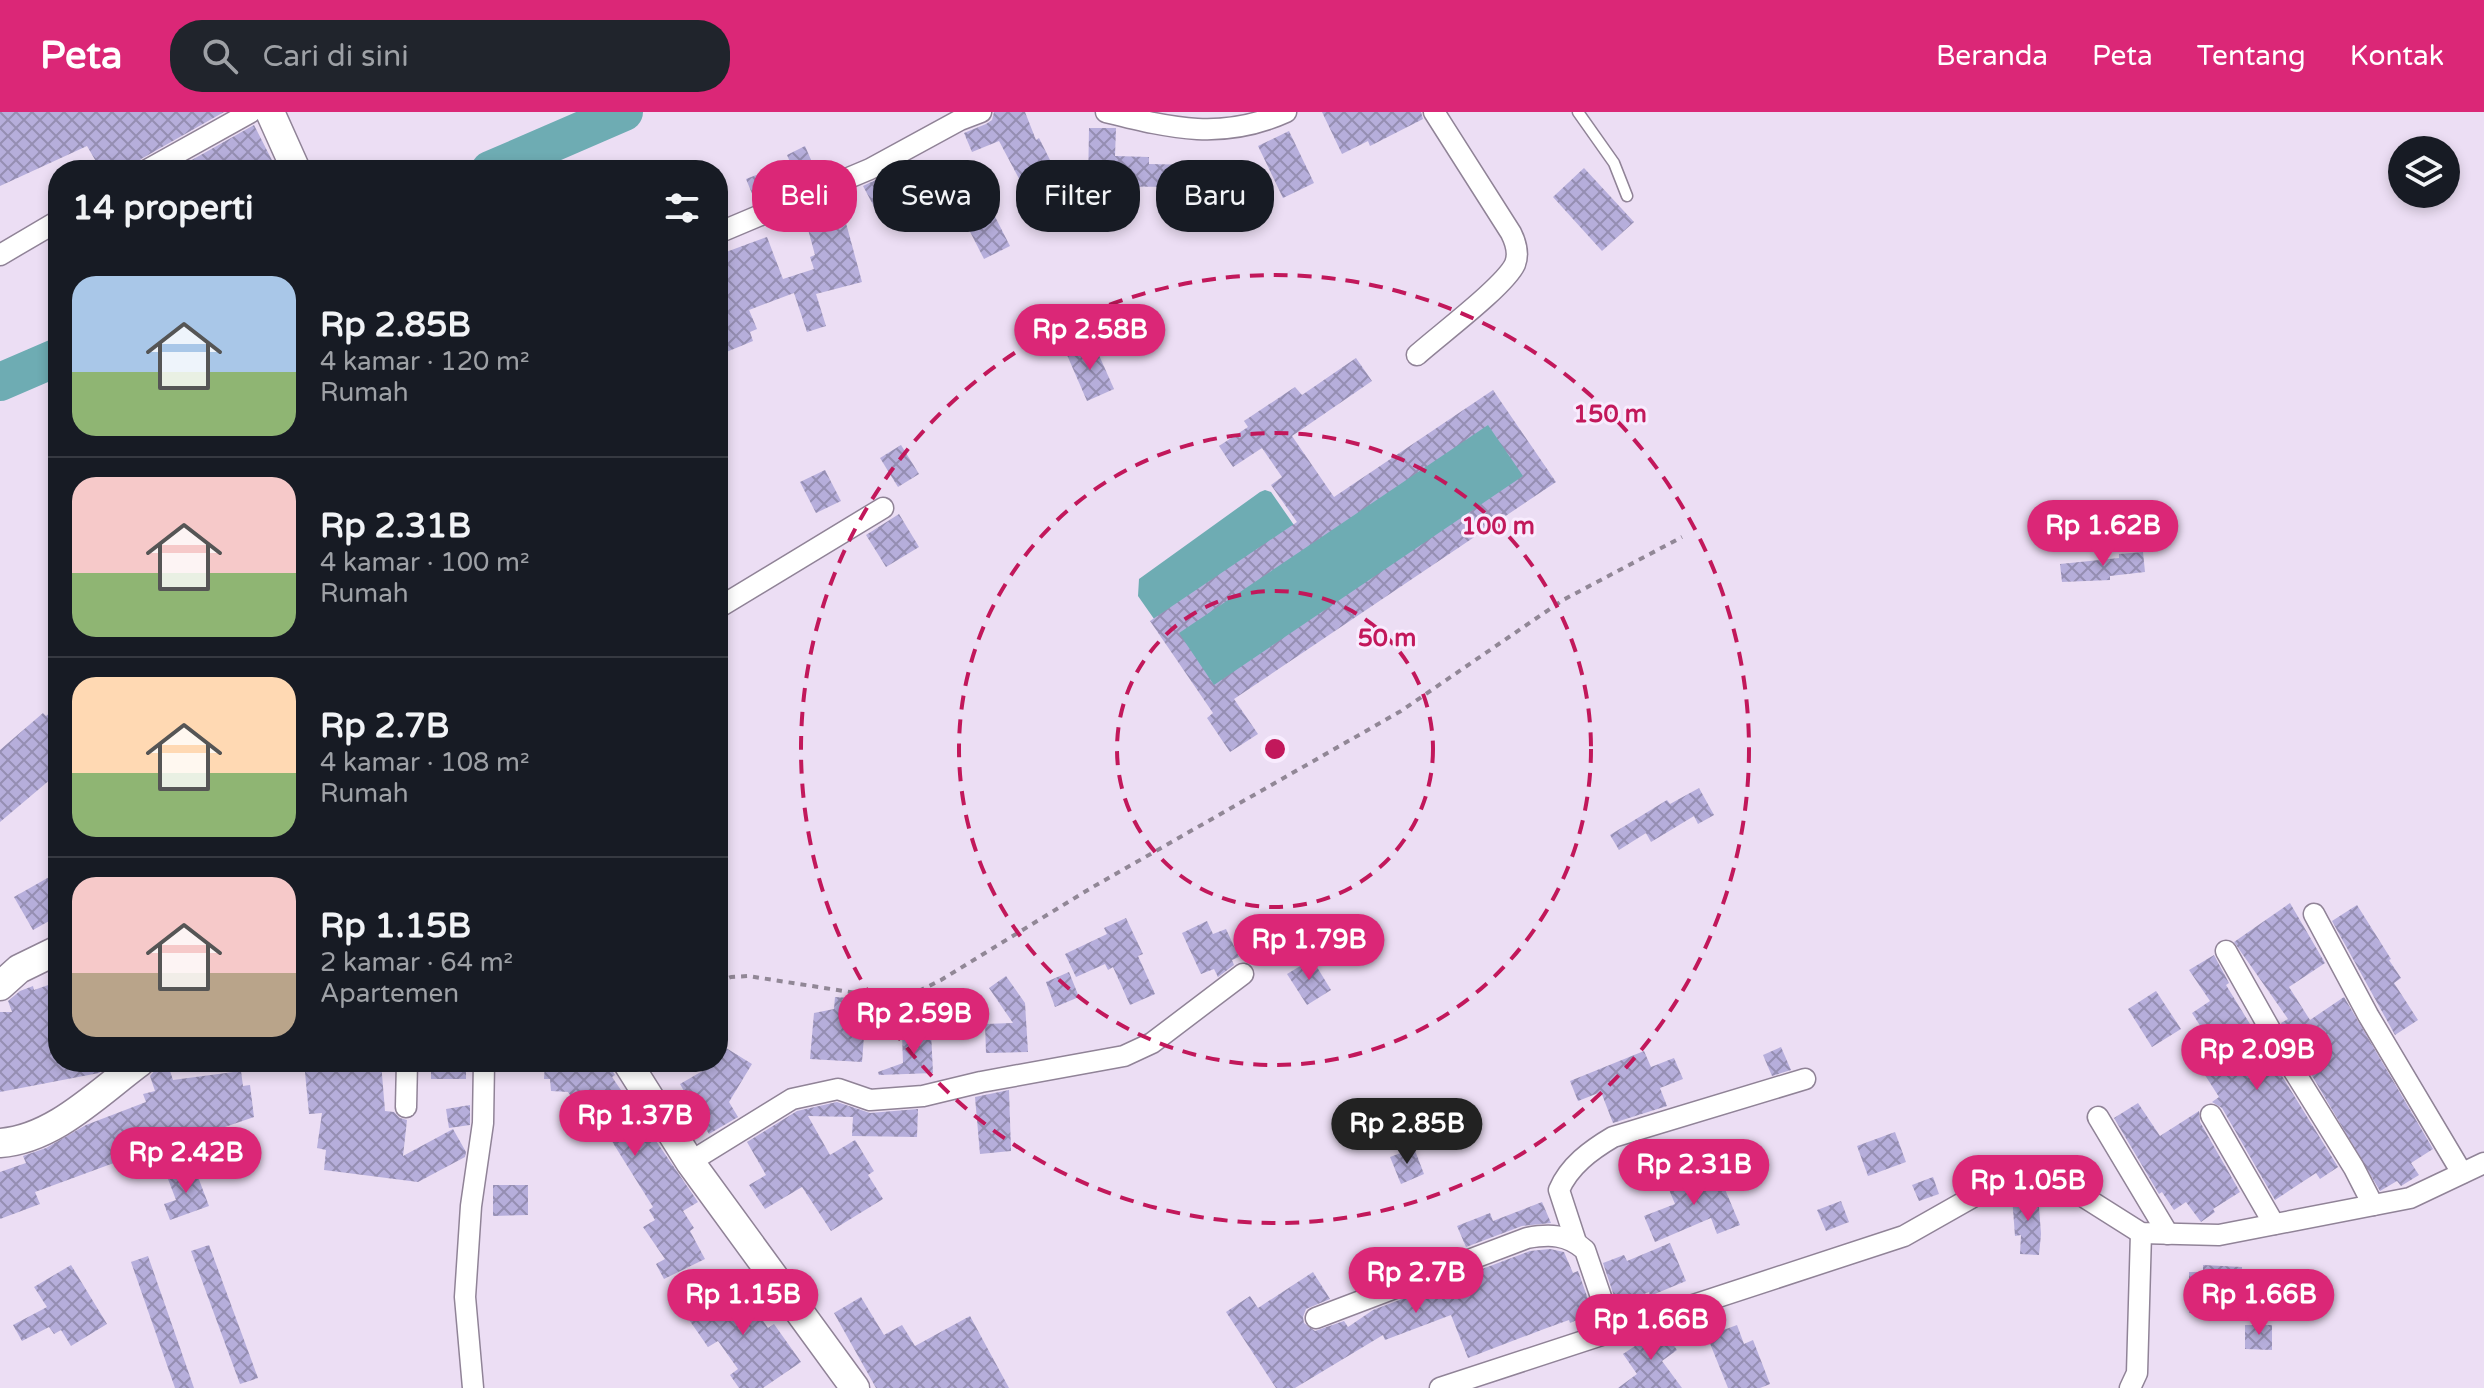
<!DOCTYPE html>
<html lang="id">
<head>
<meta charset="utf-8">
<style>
  :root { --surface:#171b24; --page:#20242c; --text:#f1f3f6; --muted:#9ea1a6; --line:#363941; --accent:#db2777 }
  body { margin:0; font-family:"Varela Round",sans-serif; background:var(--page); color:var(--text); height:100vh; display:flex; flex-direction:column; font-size:30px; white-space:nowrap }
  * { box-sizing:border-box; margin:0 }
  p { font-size:26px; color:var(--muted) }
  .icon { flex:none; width:44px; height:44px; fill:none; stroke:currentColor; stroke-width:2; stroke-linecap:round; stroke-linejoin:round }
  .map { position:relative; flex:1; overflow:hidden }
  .drawer { position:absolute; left:48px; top:48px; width:680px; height:912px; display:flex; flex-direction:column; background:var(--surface); border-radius:32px; box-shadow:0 4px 12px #0003 }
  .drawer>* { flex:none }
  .guide { position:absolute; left:752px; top:48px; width:760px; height:72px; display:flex; gap:16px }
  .fabs { position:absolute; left:2388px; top:24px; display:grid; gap:16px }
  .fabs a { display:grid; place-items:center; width:72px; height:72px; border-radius:50%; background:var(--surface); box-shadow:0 4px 12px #0003; font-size:40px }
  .price { position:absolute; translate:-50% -68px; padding:0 18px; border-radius:28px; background:var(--accent); color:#fff; font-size:26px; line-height:52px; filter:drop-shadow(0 2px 4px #0008) }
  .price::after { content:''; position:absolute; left:50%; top:48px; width:24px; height:18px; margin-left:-12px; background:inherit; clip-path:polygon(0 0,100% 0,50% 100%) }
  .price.selected { background:#222; color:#fff }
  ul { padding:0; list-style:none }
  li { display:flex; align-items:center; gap:24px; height:200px; padding:0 24px }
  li+li { border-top:2px solid var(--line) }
  li span { display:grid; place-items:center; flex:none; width:224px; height:160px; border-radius:24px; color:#555 }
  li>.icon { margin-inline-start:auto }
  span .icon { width:96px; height:96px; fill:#fffc; stroke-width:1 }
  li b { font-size:34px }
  h2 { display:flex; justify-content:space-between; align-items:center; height:96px; padding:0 24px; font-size:34px }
  .tag { padding:0 28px; border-radius:32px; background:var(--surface); box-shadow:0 4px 12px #0003; font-size:28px; line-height:72px }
  .tag.selected { background:var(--accent); color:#fff }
  header { display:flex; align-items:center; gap:48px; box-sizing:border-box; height:112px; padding:0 40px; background:var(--accent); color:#fff }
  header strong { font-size:38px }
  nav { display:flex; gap:44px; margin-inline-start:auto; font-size:28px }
  .search { width:560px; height:72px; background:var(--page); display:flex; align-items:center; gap:20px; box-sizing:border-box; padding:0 28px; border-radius:32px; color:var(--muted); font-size:30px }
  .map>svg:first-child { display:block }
  .water { fill:#6eacb3 }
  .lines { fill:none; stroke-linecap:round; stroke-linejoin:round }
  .river { stroke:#6eacb3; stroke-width:38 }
  .building { fill:url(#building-cross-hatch); fill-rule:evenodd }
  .lane-casing { stroke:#908397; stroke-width:13 }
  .street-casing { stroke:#908397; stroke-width:23 }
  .secondary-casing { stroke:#908397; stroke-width:31 }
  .path { stroke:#918796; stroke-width:4; stroke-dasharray:6 6; stroke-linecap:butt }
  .lane { stroke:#fff; stroke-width:10 }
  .street { stroke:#fff; stroke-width:20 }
  .secondary { stroke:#fff; stroke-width:28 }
  .ring { fill:none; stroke:#c2185b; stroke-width:4; stroke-dasharray:14 10 }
  .centre { fill:#c2185b; stroke:#f8ecfe; stroke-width:4 }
  .ring-label { font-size:24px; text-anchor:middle; font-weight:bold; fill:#c2185b; stroke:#f8ecfe; stroke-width:6; stroke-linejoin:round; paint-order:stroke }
</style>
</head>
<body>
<header>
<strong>Peta</strong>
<div class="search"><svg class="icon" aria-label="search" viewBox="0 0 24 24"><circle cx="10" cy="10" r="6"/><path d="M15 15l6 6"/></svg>Cari di sini</div>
<nav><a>Beranda</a><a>Peta</a><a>Tentang</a><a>Kontak</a></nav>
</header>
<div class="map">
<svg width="2484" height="1276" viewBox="0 0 2484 1276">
  <defs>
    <pattern id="building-cross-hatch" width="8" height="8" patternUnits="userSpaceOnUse" patternTransform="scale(2)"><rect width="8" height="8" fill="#b6aedb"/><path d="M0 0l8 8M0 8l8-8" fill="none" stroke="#958eb2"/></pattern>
  </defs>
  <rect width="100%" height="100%" fill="#ecdef4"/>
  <polygon class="water" points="1491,308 1528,365 1221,576 1201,574 1138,484 1139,467 1260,380 1265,378 1271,380 1296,416"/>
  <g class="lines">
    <g class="river">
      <polyline points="490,58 624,0"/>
      <polyline points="0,270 58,245"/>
    </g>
  </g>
  <g class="building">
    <polygon points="0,0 224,0 141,47 134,58 101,58 87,34 0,74"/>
    <polygon points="994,0 1025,0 1036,28 1039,26 1056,60 1024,76 999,29 972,40 964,21 986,12 992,8"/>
    <polygon points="1322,0 1421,0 1423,7 1370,34 1368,29 1342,42"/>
    <polygon points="254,13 277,58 235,58 230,49 211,58 174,58"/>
    <polygon points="1089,16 1116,16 1115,44 1149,45 1149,52 1199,53 1199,85 1169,85 1169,75 1088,74"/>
    <polygon points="1289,19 1314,71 1283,86 1258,34"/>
    <polygon points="805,34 815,57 753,84 746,67 790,50 787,43"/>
    <polygon points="1584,56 1634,110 1602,139 1553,85"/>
    <polygon points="907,62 918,85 879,104 863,74 884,64 888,72"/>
    <polygon points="986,87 1010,134 984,147 960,100"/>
    <polygon points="840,89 862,170 816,182 826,214 807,220 794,181 749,198 757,217 750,220 753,229 724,241 718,228 718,143 767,125 783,167 814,157 810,145 815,143 803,99"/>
    <polygon points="1094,232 1114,277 1087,289 1067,243"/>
    <path d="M1356,246L1372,269L1292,324L1334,385L1493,278L1556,370L1234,587L1258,622L1230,640L1207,606L1213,601L1150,509L1297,410L1271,373L1282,365L1262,336L1233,355L1219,334L1248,315L1244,309L1295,275L1302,283ZM1488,313L1523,364L1214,573L1179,521Z"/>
    <polygon points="901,333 919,362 898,375 880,346"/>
    <polygon points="825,358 841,389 816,401 800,370"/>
    <polygon points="899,402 919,435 886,455 866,423"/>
    <polygon points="2143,440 2145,460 2110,464 2110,468 2062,470 2060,452 2119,446 2119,442"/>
    <polygon points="58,594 58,661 0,710 0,638 43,601 46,604"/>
    <polygon points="1699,676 1714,703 1698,712 1694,704 1651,730 1646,721 1619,738 1610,723 1667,688 1670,692"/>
    <polygon points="58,760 58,804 33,818 14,785"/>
    <polygon points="2290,791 2325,851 2289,875 2310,908 2344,885 2433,1037 2411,1051 2419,1063 2401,1074 2397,1069 2380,1079 2281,911 2288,907 2234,830"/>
    <polygon points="2357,793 2391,847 2389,848 2401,866 2394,871 2418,908 2395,923 2332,809"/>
    <polygon points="1126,806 1143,842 1138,844 1155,882 1130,893 1113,855 1108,858 1105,852 1076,865 1065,842 1107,822 1104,816"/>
    <polygon points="1207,809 1213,822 1226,817 1239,845 1232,848 1234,853 1218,865 1214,857 1201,862 1182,821"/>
    <polygon points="2214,843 2229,871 2226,873 2338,1055 2320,1067 2316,1061 2275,1088 2222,996 2212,990 2219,985 2203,960 2222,948 2192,901 2210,889 2189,858"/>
    <polygon points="1312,847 1331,878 1307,893 1287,862"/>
    <polygon points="1069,860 1079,885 1055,895 1046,870"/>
    <polygon points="1006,864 1025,891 1028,940 986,941 985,912 1013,911 989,876"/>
    <polygon points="54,871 58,883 58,950 110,951 99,961 0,980 0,900 12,900 8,889 20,879 33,874 34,878"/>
    <polygon points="2156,879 2181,917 2152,935 2128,897"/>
    <polygon points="835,885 867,887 862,950 810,947 814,901 834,897"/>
    <polygon points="931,920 933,961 879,963 878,960 903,951 902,922"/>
    <polygon points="718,931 752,952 729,990 738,1005 709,1022 696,1001 691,1004 682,989 688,986 680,972 718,950"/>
    <polygon points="1781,935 1791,958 1772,964 1763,943"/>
    <polygon points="1644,939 1651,955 1674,946 1683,967 1660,976 1667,994 1613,1011 1601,980 1578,989 1570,969"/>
    <polygon points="304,950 381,950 385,999 394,1000 400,1006 407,1008 403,1044 453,1017 466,1040 465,1045 418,1070 324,1058 326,1038 317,1036 322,1001 309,1002"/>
    <rect x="431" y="950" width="35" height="17"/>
    <polygon points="545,950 607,950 615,963 612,965 698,1090 683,1099 694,1116 690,1119 705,1147 664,1167 656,1152 665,1147 643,1115 655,1108 649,1098 653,1095 608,1023 606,1025 591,1001 585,1005 568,980 551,979 550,967 544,967"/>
    <polygon points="168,953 173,968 241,959 243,974 250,973 254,1005 161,1037 160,1034 35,1080 40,1092 0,1107 0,1060 26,1051 23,1044 46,1036 86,1013 146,990 143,982 155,979 150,964 156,957"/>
    <polygon points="1009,978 1011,1039 980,1042 975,985"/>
    <polygon points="837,990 870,1001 918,997 917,1025 852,1024 853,1005 808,1004 830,1043 855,1028 874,1059 868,1063 883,1087 831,1119 802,1075 765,1097 749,1073 766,1063 747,1030 797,999"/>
    <polygon points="2138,991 2160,1024 2199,999 2200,1010 2240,1080 2213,1097 2215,1100 2201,1110 2186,1090 2174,1098 2162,1080 2159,1082 2114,1006"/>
    <polygon points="470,993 470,1013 449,1016 446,997"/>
    <polygon points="1895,1020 1906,1050 1868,1064 1857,1034"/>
    <polygon points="1414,1036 1424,1062 1401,1072 1390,1045"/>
    <polygon points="1716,1056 1740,1113 1717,1122 1711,1106 1655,1130 1644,1104 1675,1092 1668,1075"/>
    <polygon points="195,1057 209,1094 170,1108 164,1092 176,1088 168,1067"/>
    <polygon points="1933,1065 1939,1082 1919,1089 1912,1073"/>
    <polygon points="493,1073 528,1073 528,1103 493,1104"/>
    <polygon points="2038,1082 2041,1122 2039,1143 2020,1142 2021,1123 2015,1124 2012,1084"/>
    <polygon points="1841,1089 1849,1110 1826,1119 1817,1098"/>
    <polygon points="1542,1090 1551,1111 1522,1114 1466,1135 1457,1114 1490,1101 1493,1109"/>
    <polygon points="1670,1131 1686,1169 1650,1184 1649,1180 1617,1193 1603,1151 1624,1143 1627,1149"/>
    <polygon points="209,1133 258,1266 240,1272 191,1139"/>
    <polygon points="1550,1137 1564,1140 1573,1161 1578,1159 1593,1201 1570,1211 1569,1208 1544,1217 1468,1246 1451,1203 1385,1228 1383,1223 1295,1276 1276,1276 1226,1200 1250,1184 1258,1196 1313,1160 1330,1187 1306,1197 1303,1205 1304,1211 1315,1219 1344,1209 1348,1215 1373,1198 1530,1139"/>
    <polygon points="148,1144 194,1276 175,1276 131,1150"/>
    <polygon points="71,1153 107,1212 71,1234 61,1218 54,1222 49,1215 22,1229 13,1213 47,1195 34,1175"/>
    <polygon points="2203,1153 2242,1155 2241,1202 2189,1201 2189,1160 2203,1160"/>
    <polygon points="734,1167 768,1216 774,1212 801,1250 763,1276 739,1276 730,1263 738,1257 718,1229 708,1235 685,1202"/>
    <polygon points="861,1185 884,1223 902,1213 915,1234 970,1204 1009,1276 876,1276 834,1201"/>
    <polygon points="1737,1213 1744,1232 1753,1228 1770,1272 1760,1276 1728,1276 1707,1224"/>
    <polygon points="2245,1213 2272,1213 2272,1238 2245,1237"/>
    <polygon points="1662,1217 1677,1238 1662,1249 1682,1276 1618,1276 1637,1262 1623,1242 1635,1234 1631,1229"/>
  </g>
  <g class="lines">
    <g class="lane-casing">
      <polyline id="lane" points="1578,0 1614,51 1627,84"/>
    </g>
    <g class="street-casing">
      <g id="street">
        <path d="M1106,0C1171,16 1222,29 1286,0"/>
        <polyline points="147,58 251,0"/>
        <polyline points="718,121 870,57 960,8 981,0"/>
        <polyline points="0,143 58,109"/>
        <path d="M1417,243C1438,224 1505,174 1515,152C1519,142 1516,131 1511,121L1434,0"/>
        <polyline points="718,496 883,396"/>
        <polyline points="2314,802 2368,903 2462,1061"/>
        <polyline points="2226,839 2289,951 2354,1056 2373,1093"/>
        <polyline points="406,995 407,950"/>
        <polyline points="2211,1003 2274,1112"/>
        <polyline points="2098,1005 2168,1122"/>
        <polyline points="690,1050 792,987 838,977 870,988 923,984 981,970 1124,944 1152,931 1243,862"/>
        <path d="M1576,1130L1559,1078C1569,1054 1591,1038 1613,1025L1805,967"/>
        <path d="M1316,1206L1527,1126C1549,1122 1567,1122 1585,1138L1613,1220"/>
        <polyline points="473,1276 465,1185 471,1094 483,1011 484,950"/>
        <polyline points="1440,1276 1904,1124 1987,1077 2012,1070 2041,1069 2073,1078 2141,1121 2219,1123 2410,1086 2484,1051"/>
        <polyline points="2130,1276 2137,1261 2141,1121"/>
      </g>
    </g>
    <g class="secondary-casing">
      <g id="secondary">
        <polyline points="270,0 296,58"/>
        <polyline points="0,874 19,857 58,838"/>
        <polyline points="627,950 690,1050 855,1276"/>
        <path d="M0,1031C54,1027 98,981 140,950"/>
      </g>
    </g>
    <polyline class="path" points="718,870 731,865 748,864 882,885 917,880 941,868 1091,776 1401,599 1563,488 1682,425"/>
    <use href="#lane" class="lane"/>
    <use href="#street" class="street"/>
    <use href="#secondary" class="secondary"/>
  </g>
  <g class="ring">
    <circle cx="1275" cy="637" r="158"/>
    <circle cx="1275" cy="637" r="316"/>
    <circle cx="1275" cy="637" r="474"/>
  </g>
  <circle cx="1275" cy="637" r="12" class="centre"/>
  <g class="ring-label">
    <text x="1610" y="310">150 m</text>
    <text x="1498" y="422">100 m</text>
    <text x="1387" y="534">50 m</text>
  </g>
</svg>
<div class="fabs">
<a><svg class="icon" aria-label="layers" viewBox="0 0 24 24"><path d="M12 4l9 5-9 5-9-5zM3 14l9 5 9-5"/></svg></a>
</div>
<b class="price" style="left:1090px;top:260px">Rp 2.58B</b>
<b class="price" style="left:2103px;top:456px">Rp 1.62B</b>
<b class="price" style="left:1309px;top:870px">Rp 1.79B</b>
<b class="price" style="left:914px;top:944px">Rp 2.59B</b>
<b class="price" style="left:2257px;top:980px">Rp 2.09B</b>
<b class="price" style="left:635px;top:1046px">Rp 1.37B</b>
<b class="price selected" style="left:1407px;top:1054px">Rp 2.85B</b>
<b class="price" style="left:186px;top:1083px">Rp 2.42B</b>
<b class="price" style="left:1694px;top:1095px">Rp 2.31B</b>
<b class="price" style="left:2028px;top:1111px">Rp 1.05B</b>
<b class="price" style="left:1416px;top:1203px">Rp 2.7B</b>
<b class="price" style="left:743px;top:1225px">Rp 1.15B</b>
<b class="price" style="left:2259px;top:1225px">Rp 1.66B</b>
<b class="price" style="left:1651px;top:1250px">Rp 1.66B</b>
<div class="guide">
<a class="tag selected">Beli</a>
<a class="tag">Sewa</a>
<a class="tag">Filter</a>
<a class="tag">Baru</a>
</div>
<section class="drawer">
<h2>14 properti<svg class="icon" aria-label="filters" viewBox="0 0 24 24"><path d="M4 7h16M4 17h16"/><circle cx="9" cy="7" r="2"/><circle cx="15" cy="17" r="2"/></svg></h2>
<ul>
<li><span style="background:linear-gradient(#a9c7e8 60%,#8fb573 0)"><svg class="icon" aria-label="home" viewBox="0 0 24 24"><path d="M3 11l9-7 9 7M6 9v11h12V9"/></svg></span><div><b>Rp 2.85B</b><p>4 kamar · 120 m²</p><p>Rumah</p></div></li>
<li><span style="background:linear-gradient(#f6c9c9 60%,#8fb573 0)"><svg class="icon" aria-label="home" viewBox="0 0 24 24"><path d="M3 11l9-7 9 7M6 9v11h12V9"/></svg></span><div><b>Rp 2.31B</b><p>4 kamar · 100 m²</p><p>Rumah</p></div></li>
<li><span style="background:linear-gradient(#ffd9b3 60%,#8fb573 0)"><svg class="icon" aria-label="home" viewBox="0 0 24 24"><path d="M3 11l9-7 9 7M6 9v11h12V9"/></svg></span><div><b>Rp 2.7B</b><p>4 kamar · 108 m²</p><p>Rumah</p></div></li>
<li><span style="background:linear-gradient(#f6c9c9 60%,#b9a48a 0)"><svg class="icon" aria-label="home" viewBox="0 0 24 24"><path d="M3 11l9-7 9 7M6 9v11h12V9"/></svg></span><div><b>Rp 1.15B</b><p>2 kamar · 64 m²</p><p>Apartemen</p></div></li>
</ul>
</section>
</div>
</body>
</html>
